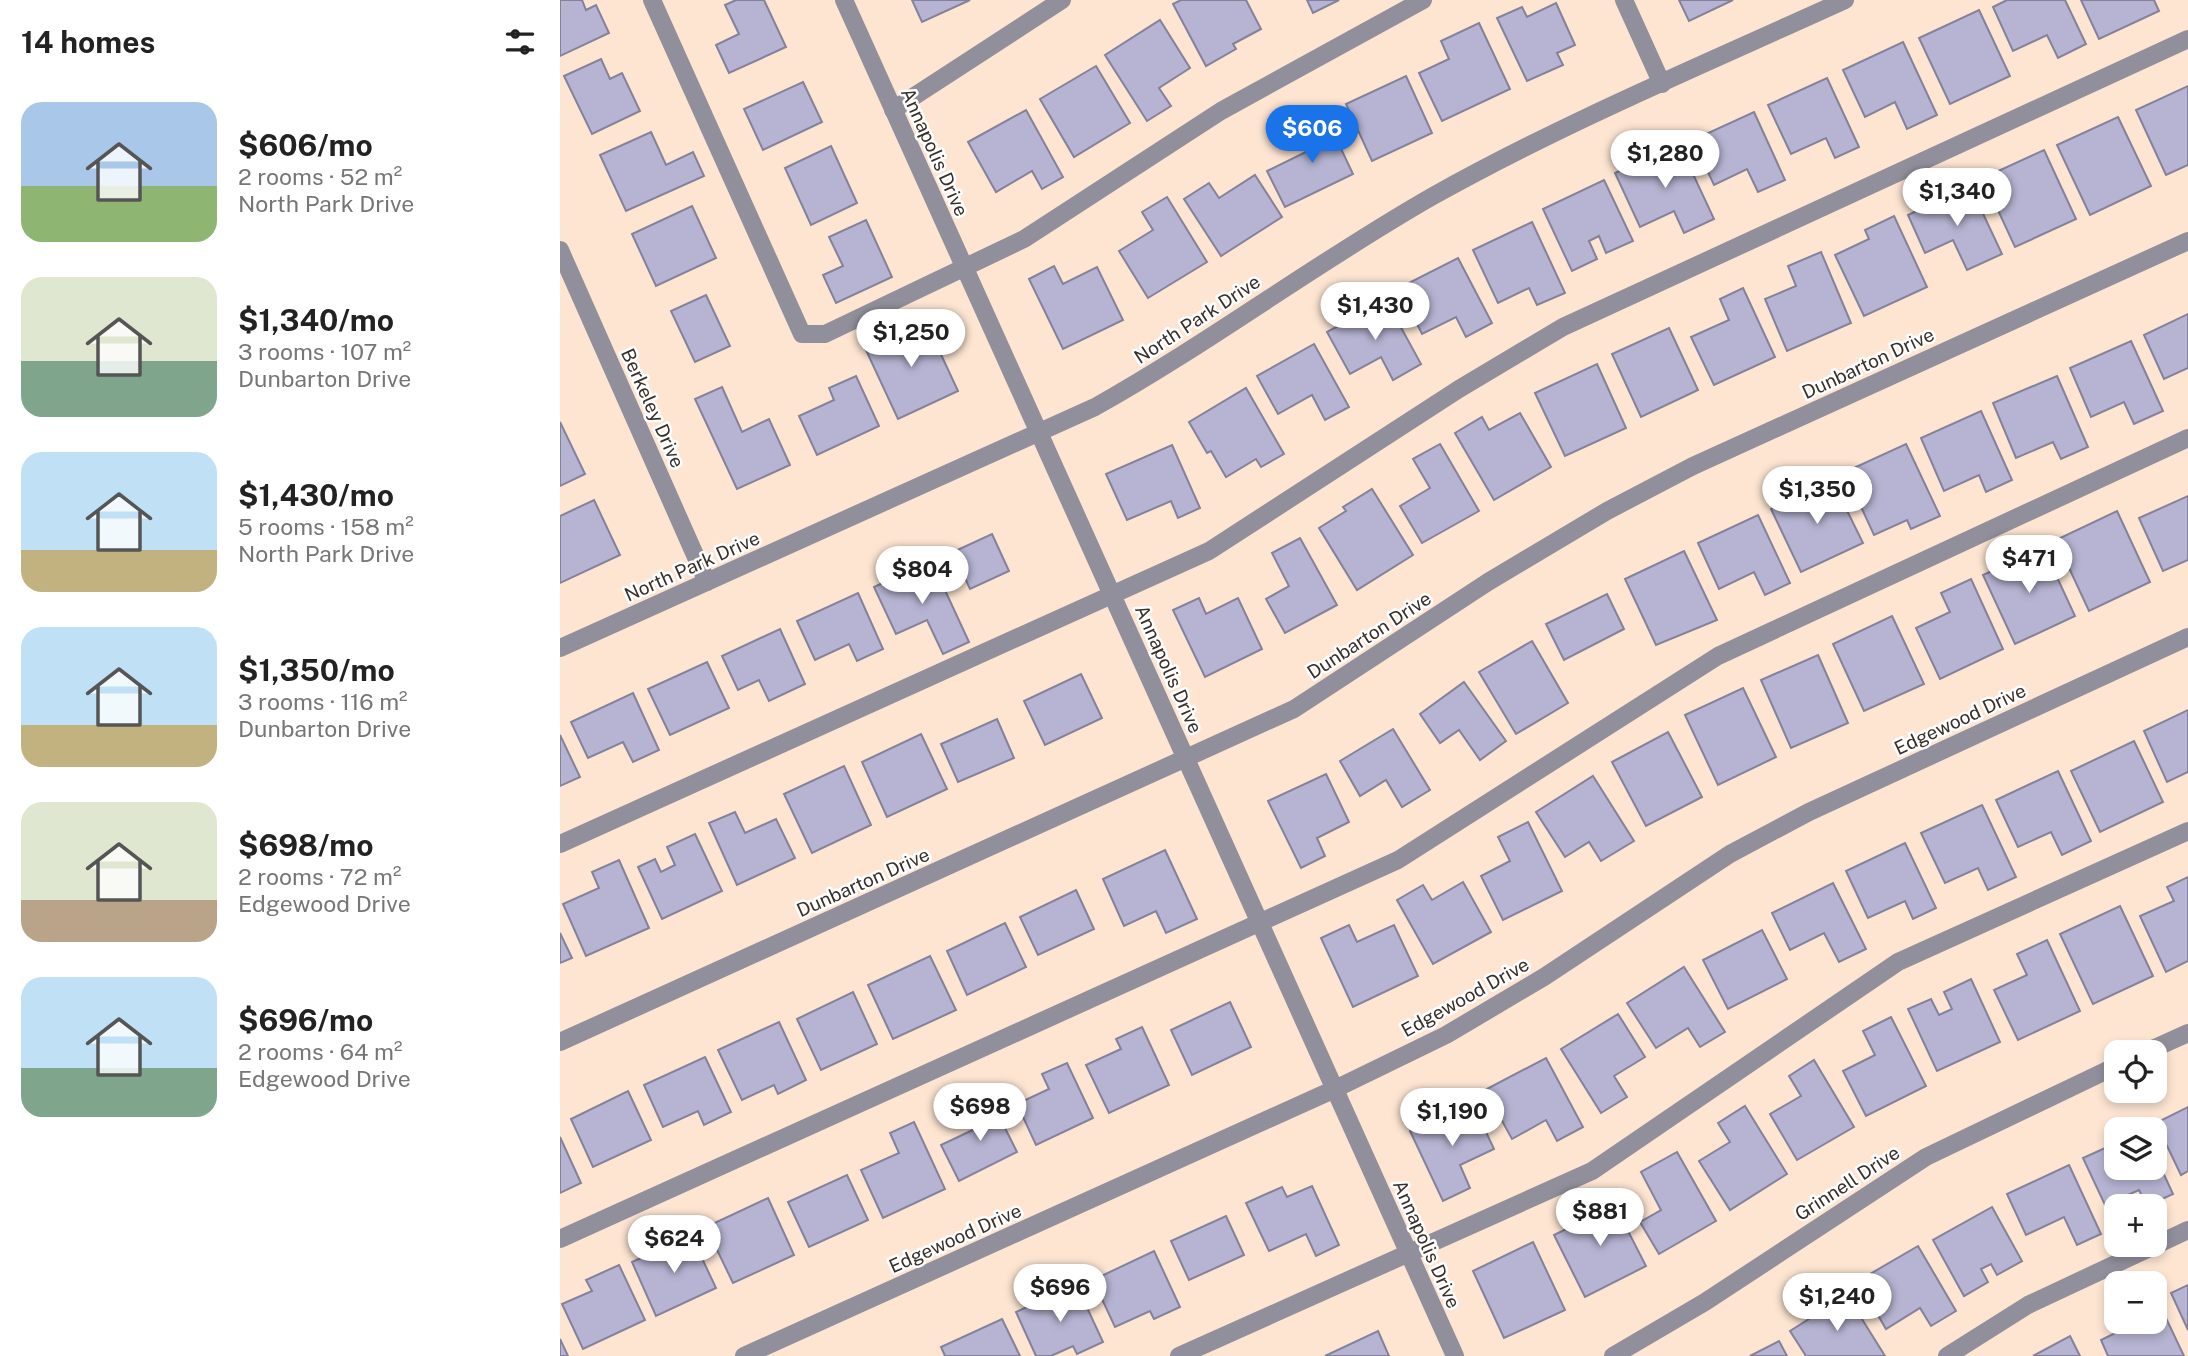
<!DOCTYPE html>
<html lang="en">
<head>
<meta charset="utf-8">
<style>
  :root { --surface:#fff; --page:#f6f6f6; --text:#222; --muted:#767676; --accent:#1a73e8 }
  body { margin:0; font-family:"Public Sans",sans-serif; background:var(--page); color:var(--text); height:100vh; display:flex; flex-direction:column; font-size:26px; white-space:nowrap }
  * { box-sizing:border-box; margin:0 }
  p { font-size:23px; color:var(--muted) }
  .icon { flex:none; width:38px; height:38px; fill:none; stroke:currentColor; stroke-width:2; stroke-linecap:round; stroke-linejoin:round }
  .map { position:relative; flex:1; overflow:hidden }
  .panel { display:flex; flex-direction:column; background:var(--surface); width:560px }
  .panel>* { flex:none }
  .buttons { position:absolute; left:1544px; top:1040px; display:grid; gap:14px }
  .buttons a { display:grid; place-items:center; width:63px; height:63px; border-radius:14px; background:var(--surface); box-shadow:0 4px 10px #0003; font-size:35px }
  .price { position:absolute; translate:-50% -60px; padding:0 16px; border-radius:24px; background:#fff; color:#222; font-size:23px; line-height:46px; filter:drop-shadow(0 2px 4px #0008) }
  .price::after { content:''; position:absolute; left:50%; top:42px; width:21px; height:16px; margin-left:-10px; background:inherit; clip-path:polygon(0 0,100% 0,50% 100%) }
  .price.active { background:var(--accent); color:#fff }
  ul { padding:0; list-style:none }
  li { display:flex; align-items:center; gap:21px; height:175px; padding:0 21px }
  li span { display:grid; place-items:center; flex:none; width:196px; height:140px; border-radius:21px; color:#555 }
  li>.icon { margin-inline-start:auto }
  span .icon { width:84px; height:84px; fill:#fffc; stroke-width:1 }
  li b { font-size:30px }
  h2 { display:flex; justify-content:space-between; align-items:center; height:84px; padding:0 21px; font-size:30px }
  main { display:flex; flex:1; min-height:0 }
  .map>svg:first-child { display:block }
  .building { fill:#b6b4d2; stroke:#83829a; stroke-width:2 }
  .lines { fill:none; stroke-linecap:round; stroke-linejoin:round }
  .minor { stroke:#918f9b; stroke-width:18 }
  .labels { text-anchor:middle; stroke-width:5; stroke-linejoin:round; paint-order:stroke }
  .street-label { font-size:19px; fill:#382f28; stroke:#fff }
</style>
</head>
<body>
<main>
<section class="panel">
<h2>14 homes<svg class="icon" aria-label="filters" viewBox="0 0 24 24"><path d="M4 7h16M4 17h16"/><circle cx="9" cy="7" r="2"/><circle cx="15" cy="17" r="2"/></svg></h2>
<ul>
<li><span style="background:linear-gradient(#a9c7e8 60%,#8fb573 0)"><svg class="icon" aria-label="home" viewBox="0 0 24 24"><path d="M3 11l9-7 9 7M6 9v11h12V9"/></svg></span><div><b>$606/mo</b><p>2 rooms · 52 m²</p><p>North Park Drive</p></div></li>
<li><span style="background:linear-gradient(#dfe7d0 60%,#7fa58c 0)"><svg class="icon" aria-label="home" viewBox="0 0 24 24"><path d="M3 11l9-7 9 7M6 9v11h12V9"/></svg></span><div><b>$1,340/mo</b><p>3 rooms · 107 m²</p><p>Dunbarton Drive</p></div></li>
<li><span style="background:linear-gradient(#bfe0f5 70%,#c2b280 0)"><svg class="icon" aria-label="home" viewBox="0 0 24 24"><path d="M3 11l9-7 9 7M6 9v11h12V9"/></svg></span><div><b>$1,430/mo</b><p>5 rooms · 158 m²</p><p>North Park Drive</p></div></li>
<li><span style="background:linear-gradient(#bfe0f5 70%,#c2b280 0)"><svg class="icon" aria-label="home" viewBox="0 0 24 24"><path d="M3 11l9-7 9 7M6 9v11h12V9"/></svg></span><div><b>$1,350/mo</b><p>3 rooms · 116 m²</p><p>Dunbarton Drive</p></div></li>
<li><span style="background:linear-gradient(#dfe7d0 70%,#b9a48a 0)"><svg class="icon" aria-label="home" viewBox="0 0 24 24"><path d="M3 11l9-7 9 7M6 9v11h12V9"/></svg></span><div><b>$698/mo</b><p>2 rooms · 72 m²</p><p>Edgewood Drive</p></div></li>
<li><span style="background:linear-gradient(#bfe0f5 65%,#7fa58c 0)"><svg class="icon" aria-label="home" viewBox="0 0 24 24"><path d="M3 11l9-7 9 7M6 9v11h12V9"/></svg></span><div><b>$696/mo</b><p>2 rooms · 64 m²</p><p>Edgewood Drive</p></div></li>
</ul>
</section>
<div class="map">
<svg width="1628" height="1356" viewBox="0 0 1628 1356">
  <rect width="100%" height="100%" fill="#fde5d2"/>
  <g class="building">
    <polygon points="0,0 22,0 26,10 36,5 49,33 0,56"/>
    <polygon points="176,0 204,0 226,47 169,73 156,45 179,34 165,5"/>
    <polygon points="352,0 410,0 362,22"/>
    <polygon points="621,0 686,0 701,29 673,44 676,49 646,66 613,4"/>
    <polygon points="747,0 779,0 753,13"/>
    <polygon points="1119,0 1173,0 1129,21"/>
    <polygon points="1447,0 1505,0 1526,44 1498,58 1487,35 1453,51 1433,7"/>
    <polygon points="1521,0 1594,0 1599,11 1539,39"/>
    <polygon points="996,3 1015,45 997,53 1003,65 967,81 937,18 962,7 967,17"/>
    <polygon points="1419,10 1450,76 1390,104 1359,38"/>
    <polygon points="600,20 630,68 599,88 611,106 587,121 545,55"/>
    <polygon points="919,23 950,89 882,121 859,73 889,59 881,41"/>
    <polygon points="1343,42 1377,115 1347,129 1335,102 1305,117 1283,70"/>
    <polygon points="41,59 50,79 62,73 80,111 32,134 4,76"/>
    <polygon points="536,66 570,123 514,157 480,99"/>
    <polygon points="846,76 872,133 812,161 786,104"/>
    <polygon points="1267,78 1299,147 1275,158 1266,138 1231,154 1208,105"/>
    <polygon points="243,82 262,122 203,150 184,109"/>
    <polygon points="1628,86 1628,165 1606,175 1576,110"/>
    <polygon points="466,110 503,177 482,189 472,171 436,192 408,142"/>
    <polygon points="1194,112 1225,180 1198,192 1187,169 1154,185 1133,140"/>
    <polygon points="765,115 793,174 725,207 707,171 750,150 739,128"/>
    <polygon points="1558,117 1591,186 1530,215 1497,145"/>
    <polygon points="91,132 106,165 133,152 144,176 66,211 40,155"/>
    <polygon points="1119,144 1154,219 1124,233 1114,211 1080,227 1055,173"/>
    <polygon points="271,146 297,203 251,225 225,168"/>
    <polygon points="1484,150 1516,219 1455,247 1423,178"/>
    <polygon points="695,175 722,217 661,256 624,199 649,183 659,198"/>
    <polygon points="1044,180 1073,241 1046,253 1039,236 1029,241 1037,259 1012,271 983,209"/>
    <polygon points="1410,186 1442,254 1407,270 1393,240 1365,253 1348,215"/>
    <polygon points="607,197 647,262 588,298 559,251 593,230 582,212"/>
    <polygon points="132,206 156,258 96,286 72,234"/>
    <polygon points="1334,216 1367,287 1304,316 1275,255 1309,239 1305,230"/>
    <polygon points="306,220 332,277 276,303 263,275 283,266 269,237"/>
    <polygon points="972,222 1005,293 977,305 969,288 938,303 913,250"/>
    <polygon points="1261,252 1291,323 1227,351 1205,299 1236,286 1228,266"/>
    <polygon points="898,258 932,323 906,337 896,317 862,334 839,288"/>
    <polygon points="494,266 503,284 537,267 563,320 503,349 469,279"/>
    <polygon points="1183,288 1215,357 1154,385 1131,337 1169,320 1160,299"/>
    <polygon points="146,295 170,346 135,362 111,311"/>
    <polygon points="826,300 861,364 833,380 821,357 790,374 767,332"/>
    <polygon points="1628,314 1628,368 1604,379 1584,335"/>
    <polygon points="365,320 398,391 338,419 305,348"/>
    <polygon points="1109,328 1138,390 1081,417 1052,354"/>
    <polygon points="1571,341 1603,411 1574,424 1564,402 1531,417 1510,368"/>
    <polygon points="754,344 789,407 765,420 752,395 718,414 697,376"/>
    <polygon points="1037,364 1066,428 1005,456 975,393"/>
    <polygon points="296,376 319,426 257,455 239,416 274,400 269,388"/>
    <polygon points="1497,376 1528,447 1501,459 1493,442 1456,458 1433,403"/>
    <polygon points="162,387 182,432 209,419 230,465 177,489 135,399"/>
    <polygon points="686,388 724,454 701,467 696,459 666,477 651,451 647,453 629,422"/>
    <polygon points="1421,411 1452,480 1426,492 1419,475 1384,491 1361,438"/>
    <polygon points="960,413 991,467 934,500 895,433 922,417 929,430"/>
    <polygon points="0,422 25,474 0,486"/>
    <polygon points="880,444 919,511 862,543 840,506 870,488 853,459"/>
    <polygon points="1346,444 1380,516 1351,529 1347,520 1314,535 1285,472"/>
    <polygon points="612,445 640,508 618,518 611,501 567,520 546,474"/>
    <polygon points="1272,480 1303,543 1241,572 1211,509"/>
    <polygon points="812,489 853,555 797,590 759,528 786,511 783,507"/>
    <polygon points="1628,496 1628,560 1603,571 1579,518"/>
    <polygon points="34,500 60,555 0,583 0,516"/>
    <polygon points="1557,511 1590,582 1529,611 1496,540"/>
    <polygon points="1198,515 1230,583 1205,595 1194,572 1159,589 1138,543"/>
    <polygon points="432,534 449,571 410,589 393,552"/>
    <polygon points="740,538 777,605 725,633 706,599 729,586 712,553"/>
    <polygon points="1483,547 1515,616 1455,644 1423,575"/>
    <polygon points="1124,551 1157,620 1096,645 1065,579"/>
    <polygon points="371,560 409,642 383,654 367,620 336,634 314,587"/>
    <polygon points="1411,579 1443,649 1380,679 1356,628 1390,612 1381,593"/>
    <polygon points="298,593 323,649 297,661 289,644 255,660 237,621"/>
    <polygon points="1047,594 1064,629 1004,660 986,624"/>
    <polygon points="639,598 646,614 678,598 702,649 645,677 613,610"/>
    <polygon points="1332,616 1364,684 1304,711 1273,644"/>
    <polygon points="220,629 245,684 209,701 199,680 178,690 162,656"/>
    <polygon points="972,641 1008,703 956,734 919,672"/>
    <polygon points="1258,655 1288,723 1231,748 1201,680"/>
    <polygon points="147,662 169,708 110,735 88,689"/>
    <polygon points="521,674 542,718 485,745 464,701"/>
    <polygon points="904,682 946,741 920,760 899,730 880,743 860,714"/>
    <polygon points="1183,688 1216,757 1158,785 1125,715"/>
    <polygon points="73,693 99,750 73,762 63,742 28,758 11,722"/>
    <polygon points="1628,710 1628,772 1607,782 1584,731"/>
    <polygon points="437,719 454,758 398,782 381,744"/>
    <polygon points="833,729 870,790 842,807 826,780 800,796 780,761"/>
    <polygon points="1108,732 1142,797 1086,826 1052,762"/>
    <polygon points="361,734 387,789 327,817 302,762"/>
    <polygon points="0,735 20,777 0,786"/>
    <polygon points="1574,741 1603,802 1540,832 1511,771"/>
    <polygon points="284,766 311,825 252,853 224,794"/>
    <polygon points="1498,771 1531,841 1502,855 1491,832 1458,847 1436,800"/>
    <polygon points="766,774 789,822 757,838 765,856 741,868 708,801"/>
    <polygon points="1033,776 1074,841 1041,861 1029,842 1005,857 976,812"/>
    <polygon points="1422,805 1456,877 1428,890 1418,868 1385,883 1361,833"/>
    <polygon points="175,812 185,833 216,819 235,858 177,885 149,823"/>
    <polygon points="968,822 1002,891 943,920 921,876 950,861 938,837"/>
    <polygon points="135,834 162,891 102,919 78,867 95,859 101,872 115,865 107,847"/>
    <polygon points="1345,843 1376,908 1353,919 1345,901 1308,918 1286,871"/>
    <polygon points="605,850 637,919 606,933 596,911 564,926 543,879"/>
    <polygon points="59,860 89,928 26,956 3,904 39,888 32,872"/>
    <polygon points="1628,877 1628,961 1606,972 1580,916 1614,901 1607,887"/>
    <polygon points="903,882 931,932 873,964 837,900 863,885 872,900"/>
    <polygon points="1273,883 1306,949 1279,962 1264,933 1230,950 1212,913"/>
    <polygon points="516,890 534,929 478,955 460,917"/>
    <polygon points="1560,906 1593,976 1533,1004 1500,934"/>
    <polygon points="445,923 466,967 407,995 387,951"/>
    <polygon points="789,925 797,942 834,925 858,976 793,1007 761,938"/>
    <polygon points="1202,930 1227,979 1168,1009 1143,960"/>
    <polygon points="0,933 12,958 0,963"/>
    <polygon points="1487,940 1520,1011 1458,1040 1434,990 1467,975 1457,954"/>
    <polygon points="370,956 396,1010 333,1039 308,985"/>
    <polygon points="1124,967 1165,1032 1140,1047 1128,1028 1096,1048 1067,1003"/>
    <polygon points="1411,979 1440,1042 1377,1071 1348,1009 1371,999 1379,1015 1392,1009 1384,992"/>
    <polygon points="293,992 317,1044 261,1070 237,1019"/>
    <polygon points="670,1002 691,1047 632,1075 611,1030"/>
    <polygon points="1058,1014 1085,1057 1054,1076 1067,1097 1041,1113 1001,1049"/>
    <polygon points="1331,1017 1366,1086 1306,1116 1283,1071 1315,1055 1303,1031"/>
    <polygon points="219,1022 246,1080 218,1094 214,1085 182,1100 158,1050"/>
    <polygon points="582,1027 609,1085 549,1113 526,1065 561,1049 556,1039"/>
    <polygon points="145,1057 171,1112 144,1125 138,1111 103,1127 84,1085"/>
    <polygon points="986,1058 1023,1127 997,1141 986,1120 952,1139 925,1090"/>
    <polygon points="1254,1060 1294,1127 1237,1160 1210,1114 1241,1096 1229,1076"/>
    <polygon points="507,1063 533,1118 476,1145 457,1104 489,1089 482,1074"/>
    <polygon points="68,1091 91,1140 33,1167 11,1119"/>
    <polygon points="431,1100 457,1152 399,1181 381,1145 417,1128 408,1111"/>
    <polygon points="912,1102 934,1149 900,1165 910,1188 883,1201 850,1131"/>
    <polygon points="1185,1106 1227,1174 1170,1210 1139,1161 1170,1142 1158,1123"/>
    <polygon points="1628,1107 1628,1171 1621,1175 1596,1123"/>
    <polygon points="354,1122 385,1189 323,1218 301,1170 339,1153 330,1133"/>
    <polygon points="0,1137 21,1183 0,1193"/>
    <polygon points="1556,1143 1556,1167 1594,1167 1594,1153 1613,1194 1587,1206 1579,1190 1545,1205 1523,1158"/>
    <polygon points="1117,1152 1156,1221 1099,1254 1080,1222 1101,1210 1081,1172"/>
    <polygon points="1509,1165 1541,1234 1517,1245 1504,1217 1466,1235 1447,1194"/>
    <polygon points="287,1175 308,1220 249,1247 228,1202"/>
    <polygon points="752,1186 779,1245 756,1256 746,1234 709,1251 686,1203 722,1187 727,1197"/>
    <polygon points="1049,1194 1086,1266 1025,1297 994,1235 1025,1220 1020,1210"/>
    <polygon points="208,1198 234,1255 173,1283 146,1227"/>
    <polygon points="1432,1207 1462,1261 1437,1275 1431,1264 1421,1269 1428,1282 1404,1296 1373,1240"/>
    <polygon points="666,1216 684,1255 629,1280 611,1241"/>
    <polygon points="131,1235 156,1288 96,1316 72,1262"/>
    <polygon points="973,1242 1005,1310 944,1338 913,1271"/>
    <polygon points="1358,1246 1396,1311 1371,1326 1360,1308 1326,1329 1298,1281"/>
    <polygon points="594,1251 620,1307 594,1319 590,1311 555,1327 533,1280"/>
    <polygon points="59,1265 85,1320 23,1349 2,1304 32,1291 26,1280"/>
    <polygon points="516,1284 543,1342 517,1354 513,1346 491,1356 476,1356 456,1312"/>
    <polygon points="1628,1285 1628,1330 1611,1293"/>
    <polygon points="1594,1293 1624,1356 1548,1356 1541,1340 1574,1324 1573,1321 1594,1321"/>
    <polygon points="1287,1295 1325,1356 1246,1356 1230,1331"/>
    <polygon points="442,1319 460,1356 385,1356 381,1347"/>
    <polygon points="818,1331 829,1356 765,1356"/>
    <polygon points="1510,1336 1520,1356 1473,1356"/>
    <polygon points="0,1339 8,1356 0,1356"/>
    <polygon points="1219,1341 1227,1356 1190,1356"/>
  </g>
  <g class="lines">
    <g class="minor">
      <polyline points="92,0 242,334 265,334 464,239 661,111 863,0"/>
      <polyline points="284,0 895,1356"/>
      <polyline points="1064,0 1102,84"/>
      <polyline points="333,110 502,0"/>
      <polyline points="0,250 147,582"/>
      <path d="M0,648L535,407C651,342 757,262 873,196C1005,122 1147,63 1285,0"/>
      <polyline points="0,844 649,551 899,389 1003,327 1628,39"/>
      <polyline points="0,1042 734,709 928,582 1047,511 1133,466 1628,241"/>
      <polyline points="1586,1052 1628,1033"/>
      <polyline points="0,1239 838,860 1158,656 1628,438"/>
      <polyline points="184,1356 775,1089 886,1035 984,977 1170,854 1249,812 1628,637"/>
      <polyline points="619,1356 1032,1171 1338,962 1628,831"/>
      <polyline points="1053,1356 1145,1302 1366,1157 1556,1066"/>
      <polyline points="1387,1356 1468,1305 1628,1230"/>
    </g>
  </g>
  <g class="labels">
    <g class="street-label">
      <text transform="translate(375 152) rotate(66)" y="7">Annapolis Drive</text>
      <text transform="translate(637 319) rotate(-33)" y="7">North Park Drive</text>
      <text transform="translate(1308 363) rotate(-25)" y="7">Dunbarton Drive</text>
      <text transform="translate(93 408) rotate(66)" y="7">Berkeley Drive</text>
      <text transform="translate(132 566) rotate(-24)" y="7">North Park Drive</text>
      <text transform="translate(809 635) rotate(-33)" y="7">Dunbarton Drive</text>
      <text transform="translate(609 669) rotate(66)" y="7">Annapolis Drive</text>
      <text transform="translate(1400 719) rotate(-25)" y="7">Edgewood Drive</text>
      <text transform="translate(303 882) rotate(-24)" y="7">Dunbarton Drive</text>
      <text transform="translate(905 997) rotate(-29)" y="7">Edgewood Drive</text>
      <text transform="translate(1287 1183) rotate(-33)" y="7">Grinnell Drive</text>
      <text transform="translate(395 1238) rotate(-24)" y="7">Edgewood Drive</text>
      <text transform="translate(867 1244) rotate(66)" y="7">Annapolis Drive</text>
    </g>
  </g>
</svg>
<div class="buttons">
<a><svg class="icon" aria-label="locate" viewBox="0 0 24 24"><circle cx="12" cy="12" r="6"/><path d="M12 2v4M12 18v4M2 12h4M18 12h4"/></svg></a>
<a><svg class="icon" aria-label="layers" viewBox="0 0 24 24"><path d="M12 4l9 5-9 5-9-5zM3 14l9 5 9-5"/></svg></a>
<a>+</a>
<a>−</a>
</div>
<b class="price active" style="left:752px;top:165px">$606</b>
<b class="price" style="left:1105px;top:190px">$1,280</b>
<b class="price" style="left:1397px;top:228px">$1,340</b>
<b class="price" style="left:815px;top:342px">$1,430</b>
<b class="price" style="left:351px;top:369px">$1,250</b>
<b class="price" style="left:1257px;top:526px">$1,350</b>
<b class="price" style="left:1469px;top:595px">$471</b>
<b class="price" style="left:362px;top:606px">$804</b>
<b class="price" style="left:420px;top:1143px">$698</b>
<b class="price" style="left:892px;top:1148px">$1,190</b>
<b class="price" style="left:1040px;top:1248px">$881</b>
<b class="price" style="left:114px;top:1275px">$624</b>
<b class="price" style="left:500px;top:1324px">$696</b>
<b class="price" style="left:1277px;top:1333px">$1,240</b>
</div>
</main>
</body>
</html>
